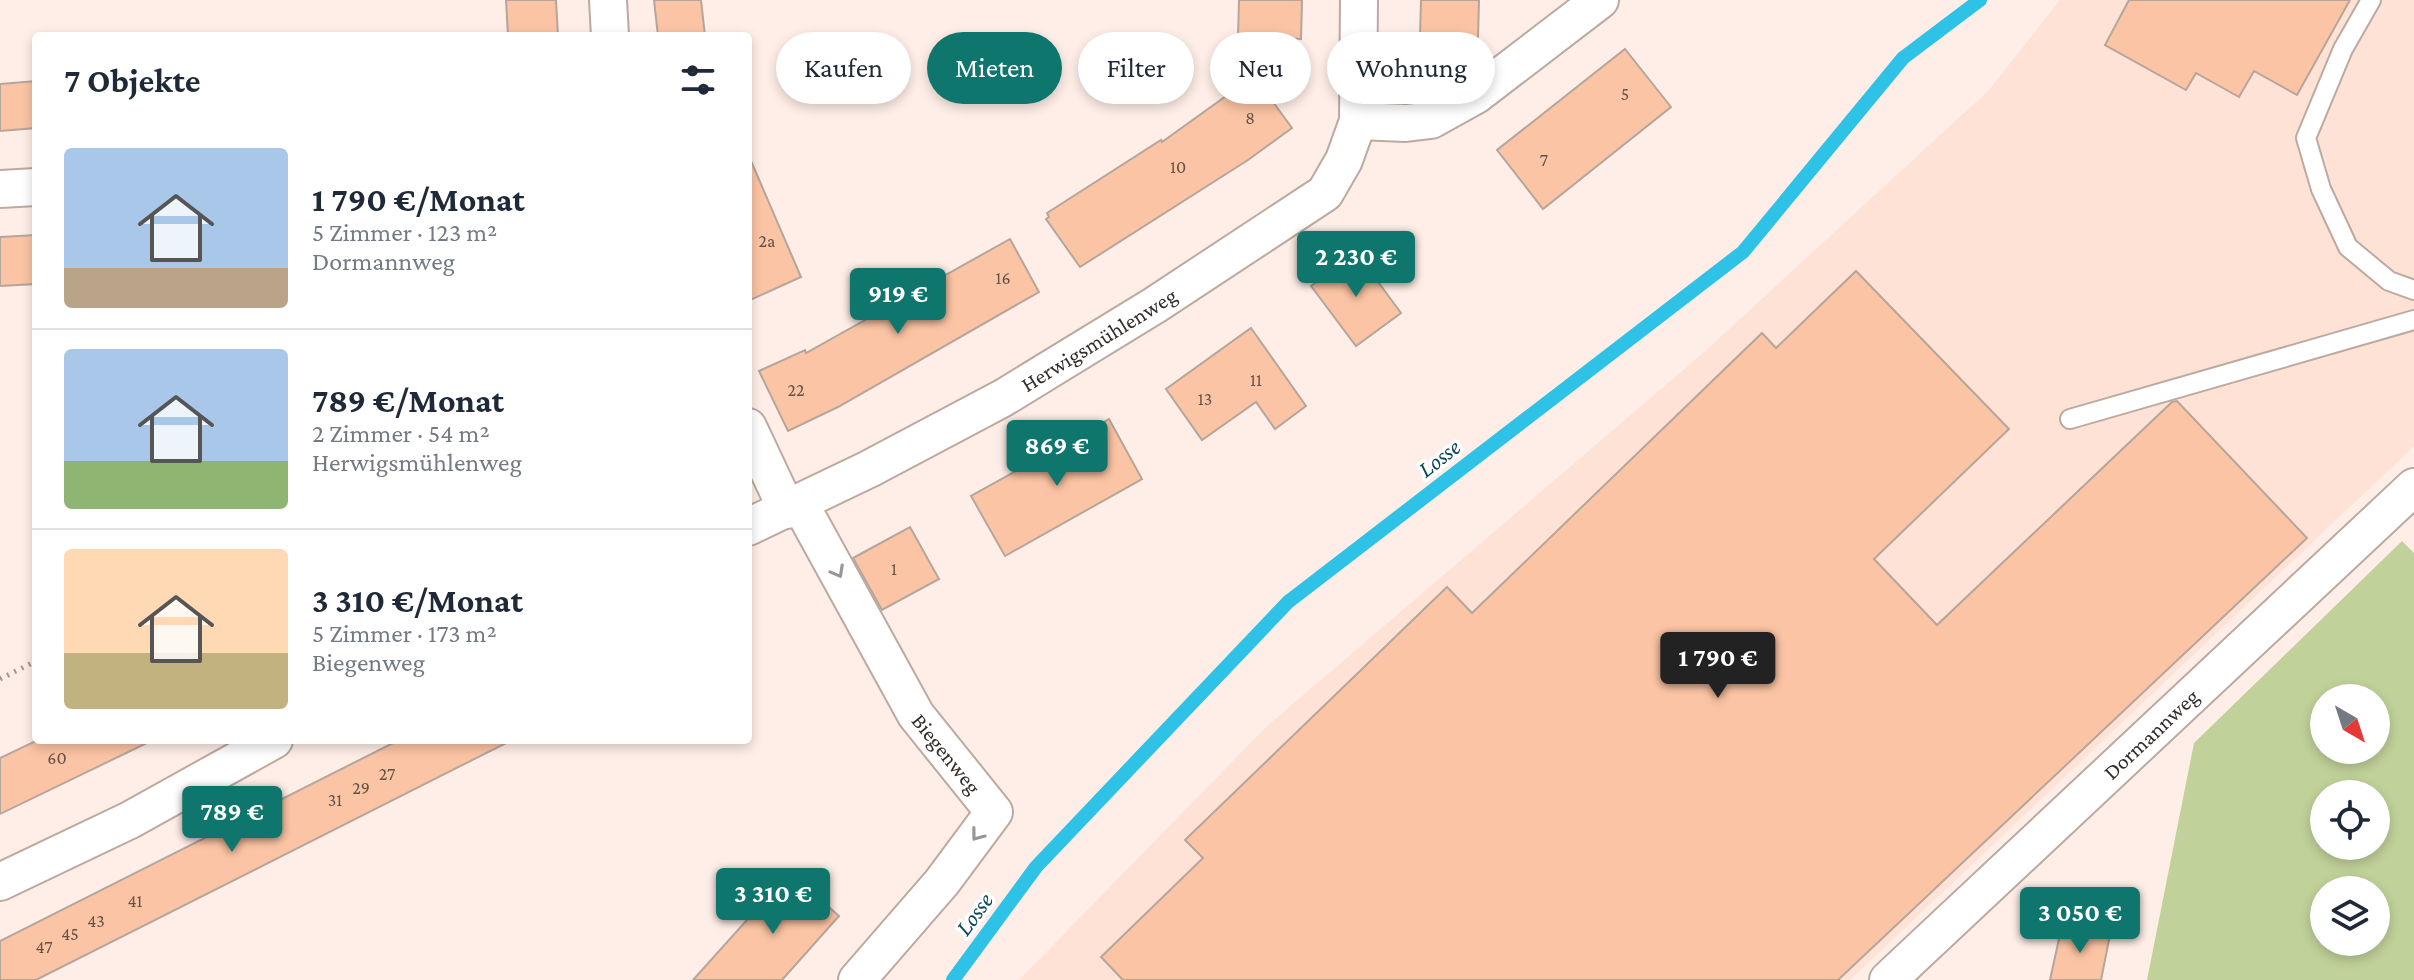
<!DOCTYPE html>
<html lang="de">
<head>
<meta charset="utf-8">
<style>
  :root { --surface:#fff; --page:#f2f2f3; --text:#1f2937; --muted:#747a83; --line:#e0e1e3; --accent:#0f766e }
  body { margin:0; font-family:"Crimson Pro",serif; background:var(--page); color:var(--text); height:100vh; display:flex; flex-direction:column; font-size:30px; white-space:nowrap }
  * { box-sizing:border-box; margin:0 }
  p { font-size:26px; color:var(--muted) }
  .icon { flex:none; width:44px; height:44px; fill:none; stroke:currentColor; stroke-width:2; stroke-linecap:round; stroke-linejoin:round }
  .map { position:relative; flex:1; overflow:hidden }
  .drawer { position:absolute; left:32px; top:32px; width:720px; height:712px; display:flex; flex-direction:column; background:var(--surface); border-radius:8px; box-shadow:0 4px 12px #0003 }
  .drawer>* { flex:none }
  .top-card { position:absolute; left:776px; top:32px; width:760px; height:72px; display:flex; gap:16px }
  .needle { width:52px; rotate:141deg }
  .controls { position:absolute; left:2310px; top:684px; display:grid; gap:16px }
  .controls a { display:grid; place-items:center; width:80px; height:80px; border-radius:50%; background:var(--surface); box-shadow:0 4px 12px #0003; font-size:40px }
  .price { position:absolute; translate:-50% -68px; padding:0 18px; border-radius:8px; background:var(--accent); color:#fff; font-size:26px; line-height:52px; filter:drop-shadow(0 2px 4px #0008) }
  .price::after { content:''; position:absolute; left:50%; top:48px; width:24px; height:18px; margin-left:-12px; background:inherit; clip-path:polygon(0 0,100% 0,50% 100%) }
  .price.current { background:#222; color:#fff }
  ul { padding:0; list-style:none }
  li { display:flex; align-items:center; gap:24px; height:200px; padding:0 32px }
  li+li { border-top:2px solid var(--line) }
  li span { display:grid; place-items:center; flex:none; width:224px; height:160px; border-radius:8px; color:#555 }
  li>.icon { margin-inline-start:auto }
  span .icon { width:96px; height:96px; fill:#fffc; stroke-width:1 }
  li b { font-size:34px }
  h2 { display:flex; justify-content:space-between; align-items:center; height:96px; padding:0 32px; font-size:34px }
  .tag { padding:0 28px; border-radius:36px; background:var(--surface); box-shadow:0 4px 12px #0003; font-size:28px; line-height:72px }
  .tag.current { background:var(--accent); color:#fff }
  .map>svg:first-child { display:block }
  .built { fill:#fde2d5 }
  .green { fill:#c0d199; fill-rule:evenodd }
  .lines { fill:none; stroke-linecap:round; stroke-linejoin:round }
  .stream { stroke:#2ec2e7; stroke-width:14 }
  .building { fill:#fbc4a4; stroke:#b6a59b; stroke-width:2 }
  .lane-casing { stroke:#bcaaa1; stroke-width:22 }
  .street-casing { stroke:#bcaaa1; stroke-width:40 }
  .path { stroke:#a29690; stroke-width:5; stroke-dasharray:2 6; stroke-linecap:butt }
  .lane { stroke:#fff; stroke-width:18 }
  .street { stroke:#fff; stroke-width:36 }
  .oneway { stroke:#999694 }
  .labels { text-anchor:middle; stroke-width:7; stroke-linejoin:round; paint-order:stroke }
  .number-label { font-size:18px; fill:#655247 }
  .street-label { font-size:22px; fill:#332c28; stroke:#fff }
  .water-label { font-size:24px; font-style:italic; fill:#0c4958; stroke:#fff }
</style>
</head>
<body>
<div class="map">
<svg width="2414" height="980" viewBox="0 0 2414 980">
  <rect width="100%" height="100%" fill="#feeee7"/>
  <polygon class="built" points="2060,0 2414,0 2414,446 1850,980 1019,980 1267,726 1702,354 1989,90"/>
  <path class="green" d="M2402,541L2414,553V980H2147L2194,743ZM2324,698H2376V750H2324ZM2324,794H2376V846H2324ZM2324,890H2376V942H2324Z"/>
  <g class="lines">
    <polyline class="stream" points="953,980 1036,867 1288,602 1743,252 1903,58 1980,0"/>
  </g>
  <g class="building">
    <polygon points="506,0 556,0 558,36 508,36"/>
    <polygon points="654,0 701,0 705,36 658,36"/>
    <polygon points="1239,0 1302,0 1301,39 1238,37"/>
    <polygon points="1421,0 1479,0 1478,38 1420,37"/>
    <polygon points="2129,0 2350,0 2297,95 2254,71 2239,97 2196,73 2186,90 2105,45"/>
    <polygon points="1625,49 1671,107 1543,209 1497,150"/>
    <polygon points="1254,76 1292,128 1248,160 1080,267 1046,219 1049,217 1047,213 1161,140 1162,142"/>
    <polygon points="36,81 36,128 0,131 0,84"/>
    <polygon points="748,154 801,277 748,301"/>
    <polygon points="36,235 36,284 0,286 0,237"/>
    <polygon points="1010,239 1039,292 838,407 788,431 759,371 805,350 806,353"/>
    <polygon points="1356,252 1401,313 1356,346 1311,286"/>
    <polygon points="1856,271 2009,429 1874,559 1937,625 2172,402 2177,401 2307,538 1838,980 1123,980 1101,957 1203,858 1185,840 1447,587 1472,613 1762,333 1776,348"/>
    <polygon points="1251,328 1306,406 1275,429 1256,402 1202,440 1166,389"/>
    <polygon points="1109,419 1142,479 1005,556 971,496"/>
    <polygon points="910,527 939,579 882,610 853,558"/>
    <polygon points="38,740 153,740 0,814 0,758"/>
    <polygon points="399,740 512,740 36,980 0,980 0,941"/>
    <polygon points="790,872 839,916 782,980 693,980"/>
    <polygon points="2062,925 2110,935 2101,980 2050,980"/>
  </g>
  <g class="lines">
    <g class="lane-casing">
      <g id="lane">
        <polyline points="2371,0 2343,49 2306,138 2321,189 2348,247 2389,281 2414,290"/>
        <polyline points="2070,419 2414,320"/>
      </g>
    </g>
    <g class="street-casing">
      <g id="street">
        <polyline points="608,0 610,36"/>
        <polyline points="1358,121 1406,123 1431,120 1476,95 1600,0"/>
        <polyline points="0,189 36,187"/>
        <polyline points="748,427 787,510"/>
        <path id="s1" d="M800,504L916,715L994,812L942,882L857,980"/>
        <path id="s2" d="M748,527L869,469L1003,398L1155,305L1325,193L1344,160L1358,121L1359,0"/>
        <polyline points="0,882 130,820 274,740"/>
        <path id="s3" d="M1888,980L2414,487"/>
      </g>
    </g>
    <polyline class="path" points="0,679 36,661"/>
    <use href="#lane" class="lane"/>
    <use href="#street" class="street"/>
  </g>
  <defs><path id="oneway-chevron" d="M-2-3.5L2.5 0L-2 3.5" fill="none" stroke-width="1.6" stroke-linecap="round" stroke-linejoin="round" transform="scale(2)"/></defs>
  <g class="oneway">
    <use href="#oneway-chevron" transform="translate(838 572) rotate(61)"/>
    <use href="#oneway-chevron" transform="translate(977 835) rotate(127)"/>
  </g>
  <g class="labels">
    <g class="number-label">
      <text x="1625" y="100">5</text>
      <text x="1250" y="124">8</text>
      <text x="1544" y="166">7</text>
      <text x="1178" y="173">10</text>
      <text x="767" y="247">2a</text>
      <text x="1003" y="284">16</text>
      <text x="1256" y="386">11</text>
      <text x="796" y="396">22</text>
      <text x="1205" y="405">13</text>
      <text x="894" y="575">1</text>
      <text x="57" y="764">60</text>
      <text x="387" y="780">27</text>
      <text x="361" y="794">29</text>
      <text x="335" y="806">31</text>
      <text x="135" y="907">41</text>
      <text x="96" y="927">43</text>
      <text x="70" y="940">45</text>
      <text x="44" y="953">47</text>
    </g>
    <g class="street-label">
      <text dy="8" stroke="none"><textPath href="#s2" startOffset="398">Herwigsmühlenweg</textPath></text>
      <text dy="8" stroke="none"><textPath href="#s3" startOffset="360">Dormannweg</textPath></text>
      <text dy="8" stroke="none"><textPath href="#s1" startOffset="290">Biegenweg</textPath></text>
    </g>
    <g class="water-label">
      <text transform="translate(1439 458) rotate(-38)" y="8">Losse</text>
      <text transform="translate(974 914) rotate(-54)" y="8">Losse</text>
    </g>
  </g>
</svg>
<div class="controls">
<a><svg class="needle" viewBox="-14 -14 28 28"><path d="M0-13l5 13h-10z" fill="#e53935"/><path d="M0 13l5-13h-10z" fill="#747a83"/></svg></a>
<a><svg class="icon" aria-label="locate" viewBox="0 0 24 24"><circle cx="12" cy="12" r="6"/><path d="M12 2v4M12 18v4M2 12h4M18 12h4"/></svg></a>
<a><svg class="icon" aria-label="layers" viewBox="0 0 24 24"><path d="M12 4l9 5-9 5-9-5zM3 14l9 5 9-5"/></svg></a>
</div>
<b class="price" style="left:1356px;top:299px">2 230 €</b>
<b class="price" style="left:898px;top:336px">919 €</b>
<b class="price" style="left:1057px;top:488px">869 €</b>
<b class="price current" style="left:1718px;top:700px">1 790 €</b>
<b class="price" style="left:232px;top:854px">789 €</b>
<b class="price" style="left:773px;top:936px">3 310 €</b>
<b class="price" style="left:2080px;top:955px">3 050 €</b>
<div class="top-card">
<a class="tag">Kaufen</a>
<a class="tag current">Mieten</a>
<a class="tag">Filter</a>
<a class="tag">Neu</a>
<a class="tag">Wohnung</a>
</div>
<section class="drawer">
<h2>7 Objekte<svg class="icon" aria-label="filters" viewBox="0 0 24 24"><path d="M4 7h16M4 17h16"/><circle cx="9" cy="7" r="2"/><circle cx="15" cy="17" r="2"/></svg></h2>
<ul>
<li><span style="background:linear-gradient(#a9c7e8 75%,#b9a48a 0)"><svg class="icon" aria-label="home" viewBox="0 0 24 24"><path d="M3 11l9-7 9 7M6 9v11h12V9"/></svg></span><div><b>1 790 €/Monat</b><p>5 Zimmer · 123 m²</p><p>Dormannweg</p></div></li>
<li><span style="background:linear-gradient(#a9c7e8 70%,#8fb573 0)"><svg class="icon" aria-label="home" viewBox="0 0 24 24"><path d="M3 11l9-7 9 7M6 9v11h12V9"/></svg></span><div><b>789 €/Monat</b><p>2 Zimmer · 54 m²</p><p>Herwigsmühlenweg</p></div></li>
<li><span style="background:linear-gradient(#ffd9b3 65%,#c2b280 0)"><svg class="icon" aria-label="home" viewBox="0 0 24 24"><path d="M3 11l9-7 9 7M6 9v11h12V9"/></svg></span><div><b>3 310 €/Monat</b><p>5 Zimmer · 173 m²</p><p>Biegenweg</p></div></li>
</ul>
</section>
</div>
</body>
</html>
